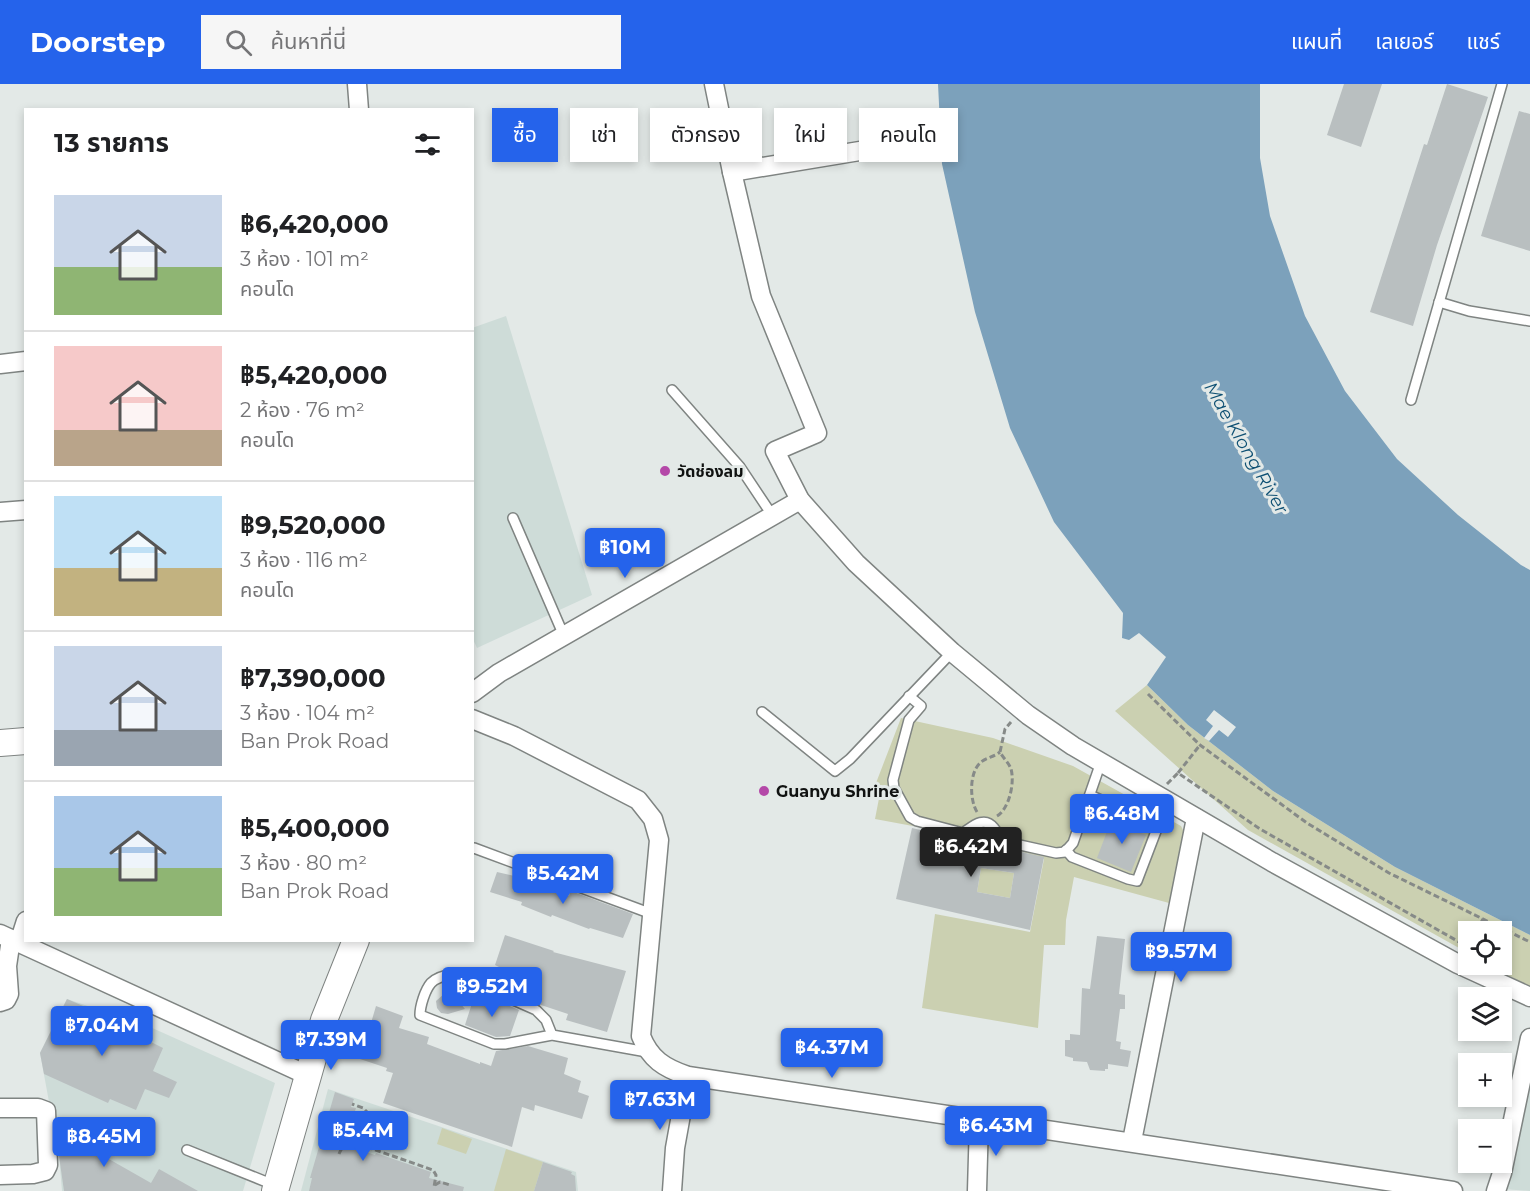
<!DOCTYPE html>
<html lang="th">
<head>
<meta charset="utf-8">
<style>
  :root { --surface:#fff; --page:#f6f6f6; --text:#202124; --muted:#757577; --line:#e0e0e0; --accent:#2563eb }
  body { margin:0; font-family:Montserrat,"Noto Sans Thai",sans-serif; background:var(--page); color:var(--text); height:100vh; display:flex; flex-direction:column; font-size:22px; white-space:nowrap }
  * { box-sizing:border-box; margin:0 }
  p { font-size:20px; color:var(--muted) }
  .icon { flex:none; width:33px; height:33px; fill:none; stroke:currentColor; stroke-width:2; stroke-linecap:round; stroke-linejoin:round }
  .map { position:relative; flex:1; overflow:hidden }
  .panel { position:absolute; left:24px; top:24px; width:450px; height:834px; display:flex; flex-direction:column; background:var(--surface); border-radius:0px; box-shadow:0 3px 9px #0003 }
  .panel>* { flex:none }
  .hud { position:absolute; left:492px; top:24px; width:570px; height:54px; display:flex; gap:12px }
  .controls { position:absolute; left:1458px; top:837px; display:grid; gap:12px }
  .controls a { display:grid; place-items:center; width:54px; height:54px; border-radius:0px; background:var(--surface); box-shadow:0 3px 9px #0003; font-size:30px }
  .price { position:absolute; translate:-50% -51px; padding:0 14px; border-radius:6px; background:var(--accent); color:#fff; font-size:20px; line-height:39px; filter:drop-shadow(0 2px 3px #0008) }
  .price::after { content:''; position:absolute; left:50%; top:36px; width:18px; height:14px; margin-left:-9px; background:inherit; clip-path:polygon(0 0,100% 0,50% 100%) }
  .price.active { background:#222; color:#fff }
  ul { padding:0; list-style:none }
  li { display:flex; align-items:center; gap:18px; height:150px; padding:0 30px }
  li+li { border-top:2px solid var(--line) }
  li span { display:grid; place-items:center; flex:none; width:168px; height:120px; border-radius:0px; color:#555 }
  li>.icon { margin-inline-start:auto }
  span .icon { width:72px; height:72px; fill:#fffc; stroke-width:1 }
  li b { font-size:26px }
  h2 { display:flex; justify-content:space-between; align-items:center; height:72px; padding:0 30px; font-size:26px }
  .tag { padding:0 21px; border-radius:0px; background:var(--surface); box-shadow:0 3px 9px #0003; font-size:21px; line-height:54px }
  .tag.active { background:var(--accent); color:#fff }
  header { display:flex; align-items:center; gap:36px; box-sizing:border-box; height:84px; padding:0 30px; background:var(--accent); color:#fff }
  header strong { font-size:28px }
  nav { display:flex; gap:33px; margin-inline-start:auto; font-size:21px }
  .search { width:420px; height:54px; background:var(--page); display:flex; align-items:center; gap:15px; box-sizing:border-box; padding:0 21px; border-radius:0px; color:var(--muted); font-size:22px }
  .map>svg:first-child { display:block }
  .built { fill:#cedcd8 }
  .green { fill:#cbd0b1 }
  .water { fill:#7ca1bb }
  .pier { fill:#e3e9e7 }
  .building { fill:#b9bfc0; fill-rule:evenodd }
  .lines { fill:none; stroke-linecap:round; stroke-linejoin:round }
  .lane-casing { stroke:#7f8482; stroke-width:12 }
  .street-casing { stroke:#7f8482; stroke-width:21 }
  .secondary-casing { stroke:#7f8482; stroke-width:28 }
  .path { stroke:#868a88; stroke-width:3; stroke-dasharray:6 3; stroke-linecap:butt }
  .lane { stroke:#fff; stroke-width:9 }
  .street { stroke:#fff; stroke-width:18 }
  .secondary { stroke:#fff; stroke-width:26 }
  .poi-dot { fill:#b448a8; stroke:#e3e9e7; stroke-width:2 }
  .labels { text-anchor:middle; stroke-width:6; stroke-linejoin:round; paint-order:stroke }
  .poi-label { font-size:16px; font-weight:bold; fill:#101211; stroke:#e3e9e7; text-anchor:start }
  .water-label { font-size:18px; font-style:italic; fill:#0e5073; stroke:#e3e9e7 }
</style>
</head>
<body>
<header>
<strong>Doorstep</strong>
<div class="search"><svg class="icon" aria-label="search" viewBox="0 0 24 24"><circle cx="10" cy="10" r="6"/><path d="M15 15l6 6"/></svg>ค้นหาที่นี่</div>
<nav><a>แผนที่</a><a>เลเยอร์</a><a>แชร์</a></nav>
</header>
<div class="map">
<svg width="1530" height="1107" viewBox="0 0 1530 1107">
  <rect width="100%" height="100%" fill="#e3e9e7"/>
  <g class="built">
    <polygon points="506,232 592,511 477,564 472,553 472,244"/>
    <polygon points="67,915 150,943 275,999 243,1107 62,1107 59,1072 40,969"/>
    <polygon points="1530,978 1530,1107 1503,1105"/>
    <polygon points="328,1005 576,1088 578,1107 301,1107"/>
  </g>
  <g class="green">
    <polygon points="1147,601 1188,641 1273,707 1395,783 1530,851 1530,903 1489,881 1502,880 1502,848 1468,848 1468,869 1248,746 1115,627"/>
    <polygon points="901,634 993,654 1073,682 1181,742 1185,750 1169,819 1074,793 1066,836 1065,861 1044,861 1038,944 922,924 935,830 1030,848 1044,775 990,757 991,745 973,741 972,753 875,735 881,704 876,699"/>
    <polygon points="981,784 1014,789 1010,814 977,808"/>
    <polygon points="442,1044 472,1055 466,1070 437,1060"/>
    <polygon points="506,1065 543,1078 534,1107 494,1107"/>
  </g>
  <polygon class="water" points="938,0 1260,0 1260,74 1270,132 1305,232 1345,307 1397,375 1458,431 1521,481 1530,486 1530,851 1395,783 1273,707 1188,641 1147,601 1166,573 1139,549 1129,556 1122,554 1123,529 1054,438 1010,344 975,228 942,80"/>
  <polygon class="pier" points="1214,626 1236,643 1228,653 1219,646 1209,657 1204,654 1213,642 1206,636"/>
  <g class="building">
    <polygon points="1344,0 1382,0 1361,63 1327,51"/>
    <polygon points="1447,0 1488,13 1437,161 1413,242 1370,228 1424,60 1427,61"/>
    <polygon points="1519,27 1530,30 1530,167 1481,152"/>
    <polygon points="1123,733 1138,741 1136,747 1146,751 1131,788 1097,774 1111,737 1120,741"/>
    <path d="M912,744L964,756L968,754L974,755L975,749L982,745L986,746L990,751V757L1000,763L1044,773L1030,846L896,815ZM981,784L1014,789L1010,814L977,808Z"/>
    <polygon points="497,788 527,795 569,812 571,807 633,830 623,854 590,844 589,845 552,831 551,833 521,821 522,818 490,808"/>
    <polygon points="505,851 554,867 553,868 626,887 607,948 566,936 568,930 541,921 497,901 501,884 495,881"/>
    <polygon points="1097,852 1125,855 1119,910 1125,911 1125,925 1120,925 1116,957 1121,958 1120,965 1131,967 1128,983 1108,980 1108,985 1105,985 1105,987 1090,986 1087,978 1073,977 1073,974 1065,972 1065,956 1070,956 1070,950 1080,951 1082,904 1090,905"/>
    <polygon points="444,910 454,912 465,925 448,930 441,929 437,924 436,917"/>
    <polygon points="474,913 492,920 493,915 519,926 510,952 496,953 465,941"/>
    <polygon points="67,915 134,944 131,948 163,964 153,987 177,998 169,1014 145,1005 136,1026 110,1015 108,1019 44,990 40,969"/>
    <polygon points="376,922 403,932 399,944 429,953 427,960 480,980 480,978 491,982 496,967 528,962 568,974 564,990 581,997 578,1008 589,1012 582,1035 535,1021 534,1027 522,1023 512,1063 383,1019 393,989 386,987 387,984 354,973 357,967 343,962 353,937 364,942 366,936 371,939"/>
    <polygon points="335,1008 354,1015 351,1023 356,1024 344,1061 375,1071 376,1069 431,1088 429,1094 464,1103 463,1107 309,1107 312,1094 310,1094"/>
    <polygon points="77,1037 108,1056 100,1070 151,1099 159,1085 198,1107 64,1107 59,1072"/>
    <polygon points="543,1078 572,1088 571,1090 575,1092 576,1107 534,1107"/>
  </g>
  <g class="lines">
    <g class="lane-casing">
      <g id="lane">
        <polyline points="1439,218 1469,227 1530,237"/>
        <polyline points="672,306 740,383 772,431"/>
        <polyline points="1411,316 1502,0"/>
        <polyline points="513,434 564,552"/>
        <path d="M909,612L921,622L909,636L893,696L894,704L910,733L917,737L963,749C972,743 984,731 994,744C997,747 998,753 1002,757L1056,769L1065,768L1073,759L1101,678"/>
        <polyline points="762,628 835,687 850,675 952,568"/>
        <polyline points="474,764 652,830"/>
        <polyline points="1066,766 1072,773 1128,795 1137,797 1158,742 1090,711"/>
        <path d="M552,951L546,936L536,926L454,890C446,891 437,893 431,899C425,906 420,922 420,931L494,960H505L552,951L647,968"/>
        <polyline points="187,1066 274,1101"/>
      </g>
    </g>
    <g class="street-casing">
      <g id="street">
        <polyline points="357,0 359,26"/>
        <polyline points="714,0 732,88 761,212 817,349 775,367 800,416 856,479 952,568 1028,631 1073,662 1272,778 1458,880 1530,913"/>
        <polyline points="732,88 902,60"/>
        <polyline points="0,280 26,277"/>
        <polyline points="0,428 26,426"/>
        <polyline points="472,609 499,589 800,416"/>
        <path d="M472,635L514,652L638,716L653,735L659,756L641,952C650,975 664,984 688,992L1453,1107"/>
        <polyline points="0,850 307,991"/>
        <polyline points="19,859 26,837"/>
        <polyline points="0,918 6,916 9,910 7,882 11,855"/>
        <polyline points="0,1024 38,1024 46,1027 48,1081 45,1087 33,1090 0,1091"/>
        <polyline points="1132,1057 1196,734"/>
        <polyline points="672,1107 675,1064 688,992"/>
        <polyline points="977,1107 979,1037"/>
        <polyline points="1496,1107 1502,1089 1530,954"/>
      </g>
    </g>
    <g class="secondary-casing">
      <g id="secondary">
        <polyline points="0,659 26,657"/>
        <polyline points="275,1107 324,936 356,856"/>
      </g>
    </g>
    <g class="path">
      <polyline points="1148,610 1200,661 1307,739 1389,789 1530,858"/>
      <polyline points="1178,689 1200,661"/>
      <polyline points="1167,700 1178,689 1260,745 1468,863"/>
      <path d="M977,728C970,717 969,691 979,680C984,674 994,673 1000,668"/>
      <path d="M997,732C1009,725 1015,699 1011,685C1009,679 1003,674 1000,668L1005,645L1011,638"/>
      <polyline points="1476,848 1483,835"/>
      <polyline points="358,1060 433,1086 436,1091 434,1103"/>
      <path d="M339,1070C343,1060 347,1059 358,1060L367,1028L363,1024L352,1020"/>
      <polyline points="435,1101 440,1098 450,1101"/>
    </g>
    <use href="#lane" class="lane"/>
    <use href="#street" class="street"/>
    <use href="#secondary" class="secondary"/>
  </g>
  <g class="poi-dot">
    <circle cx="665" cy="387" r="6"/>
    <circle cx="764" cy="707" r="6"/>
  </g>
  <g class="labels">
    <g class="poi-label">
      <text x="677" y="393">วัดช่องลม</text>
      <text x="776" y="713">Guanyu Shrine</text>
    </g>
    <g class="water-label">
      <text transform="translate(1246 364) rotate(60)" y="6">Mae Klong River</text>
    </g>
  </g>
</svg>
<div class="controls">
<a><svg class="icon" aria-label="locate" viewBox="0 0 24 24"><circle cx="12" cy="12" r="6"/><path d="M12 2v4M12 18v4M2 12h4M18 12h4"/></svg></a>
<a><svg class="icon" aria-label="layers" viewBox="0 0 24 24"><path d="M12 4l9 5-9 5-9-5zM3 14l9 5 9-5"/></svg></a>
<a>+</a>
<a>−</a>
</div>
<b class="price" style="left:625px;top:495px">฿10M</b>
<b class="price" style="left:1122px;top:761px">฿6.48M</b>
<b class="price active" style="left:971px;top:794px">฿6.42M</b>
<b class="price" style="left:563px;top:821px">฿5.42M</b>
<b class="price" style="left:1181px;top:899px">฿9.57M</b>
<b class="price" style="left:492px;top:934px">฿9.52M</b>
<b class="price" style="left:102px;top:973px">฿7.04M</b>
<b class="price" style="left:331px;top:987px">฿7.39M</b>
<b class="price" style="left:832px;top:995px">฿4.37M</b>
<b class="price" style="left:660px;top:1047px">฿7.63M</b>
<b class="price" style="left:996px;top:1073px">฿6.43M</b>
<b class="price" style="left:363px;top:1078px">฿5.4M</b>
<b class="price" style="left:104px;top:1084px">฿8.45M</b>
<div class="hud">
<a class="tag active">ซื้อ</a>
<a class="tag">เช่า</a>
<a class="tag">ตัวกรอง</a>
<a class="tag">ใหม่</a>
<a class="tag">คอนโด</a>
</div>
<section class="panel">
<h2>13 รายการ<svg class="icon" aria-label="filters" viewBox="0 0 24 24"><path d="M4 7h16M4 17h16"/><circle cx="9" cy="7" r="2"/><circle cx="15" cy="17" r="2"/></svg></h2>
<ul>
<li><span style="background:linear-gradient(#c9d6e8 60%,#8fb573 0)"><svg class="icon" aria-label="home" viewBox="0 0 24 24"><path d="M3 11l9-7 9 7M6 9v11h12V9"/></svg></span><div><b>฿6,420,000</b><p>3 ห้อง · 101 m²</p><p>คอนโด</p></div></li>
<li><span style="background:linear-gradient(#f6c9c9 70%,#b9a48a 0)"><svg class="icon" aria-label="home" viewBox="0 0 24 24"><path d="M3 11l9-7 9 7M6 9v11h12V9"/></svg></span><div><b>฿5,420,000</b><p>2 ห้อง · 76 m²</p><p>คอนโด</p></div></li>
<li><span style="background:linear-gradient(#bfe0f5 60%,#c2b280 0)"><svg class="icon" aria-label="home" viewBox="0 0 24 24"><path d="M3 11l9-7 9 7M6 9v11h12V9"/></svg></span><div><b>฿9,520,000</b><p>3 ห้อง · 116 m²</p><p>คอนโด</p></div></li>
<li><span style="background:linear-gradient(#c9d6e8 70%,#9aa5b1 0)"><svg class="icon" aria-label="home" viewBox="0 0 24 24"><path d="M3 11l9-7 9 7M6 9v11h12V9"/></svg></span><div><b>฿7,390,000</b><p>3 ห้อง · 104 m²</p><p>Ban Prok Road</p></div></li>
<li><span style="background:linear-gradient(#a9c7e8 60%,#8fb573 0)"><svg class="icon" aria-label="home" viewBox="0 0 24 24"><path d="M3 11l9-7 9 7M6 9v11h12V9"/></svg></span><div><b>฿5,400,000</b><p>3 ห้อง · 80 m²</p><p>Ban Prok Road</p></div></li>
</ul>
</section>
</div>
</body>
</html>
